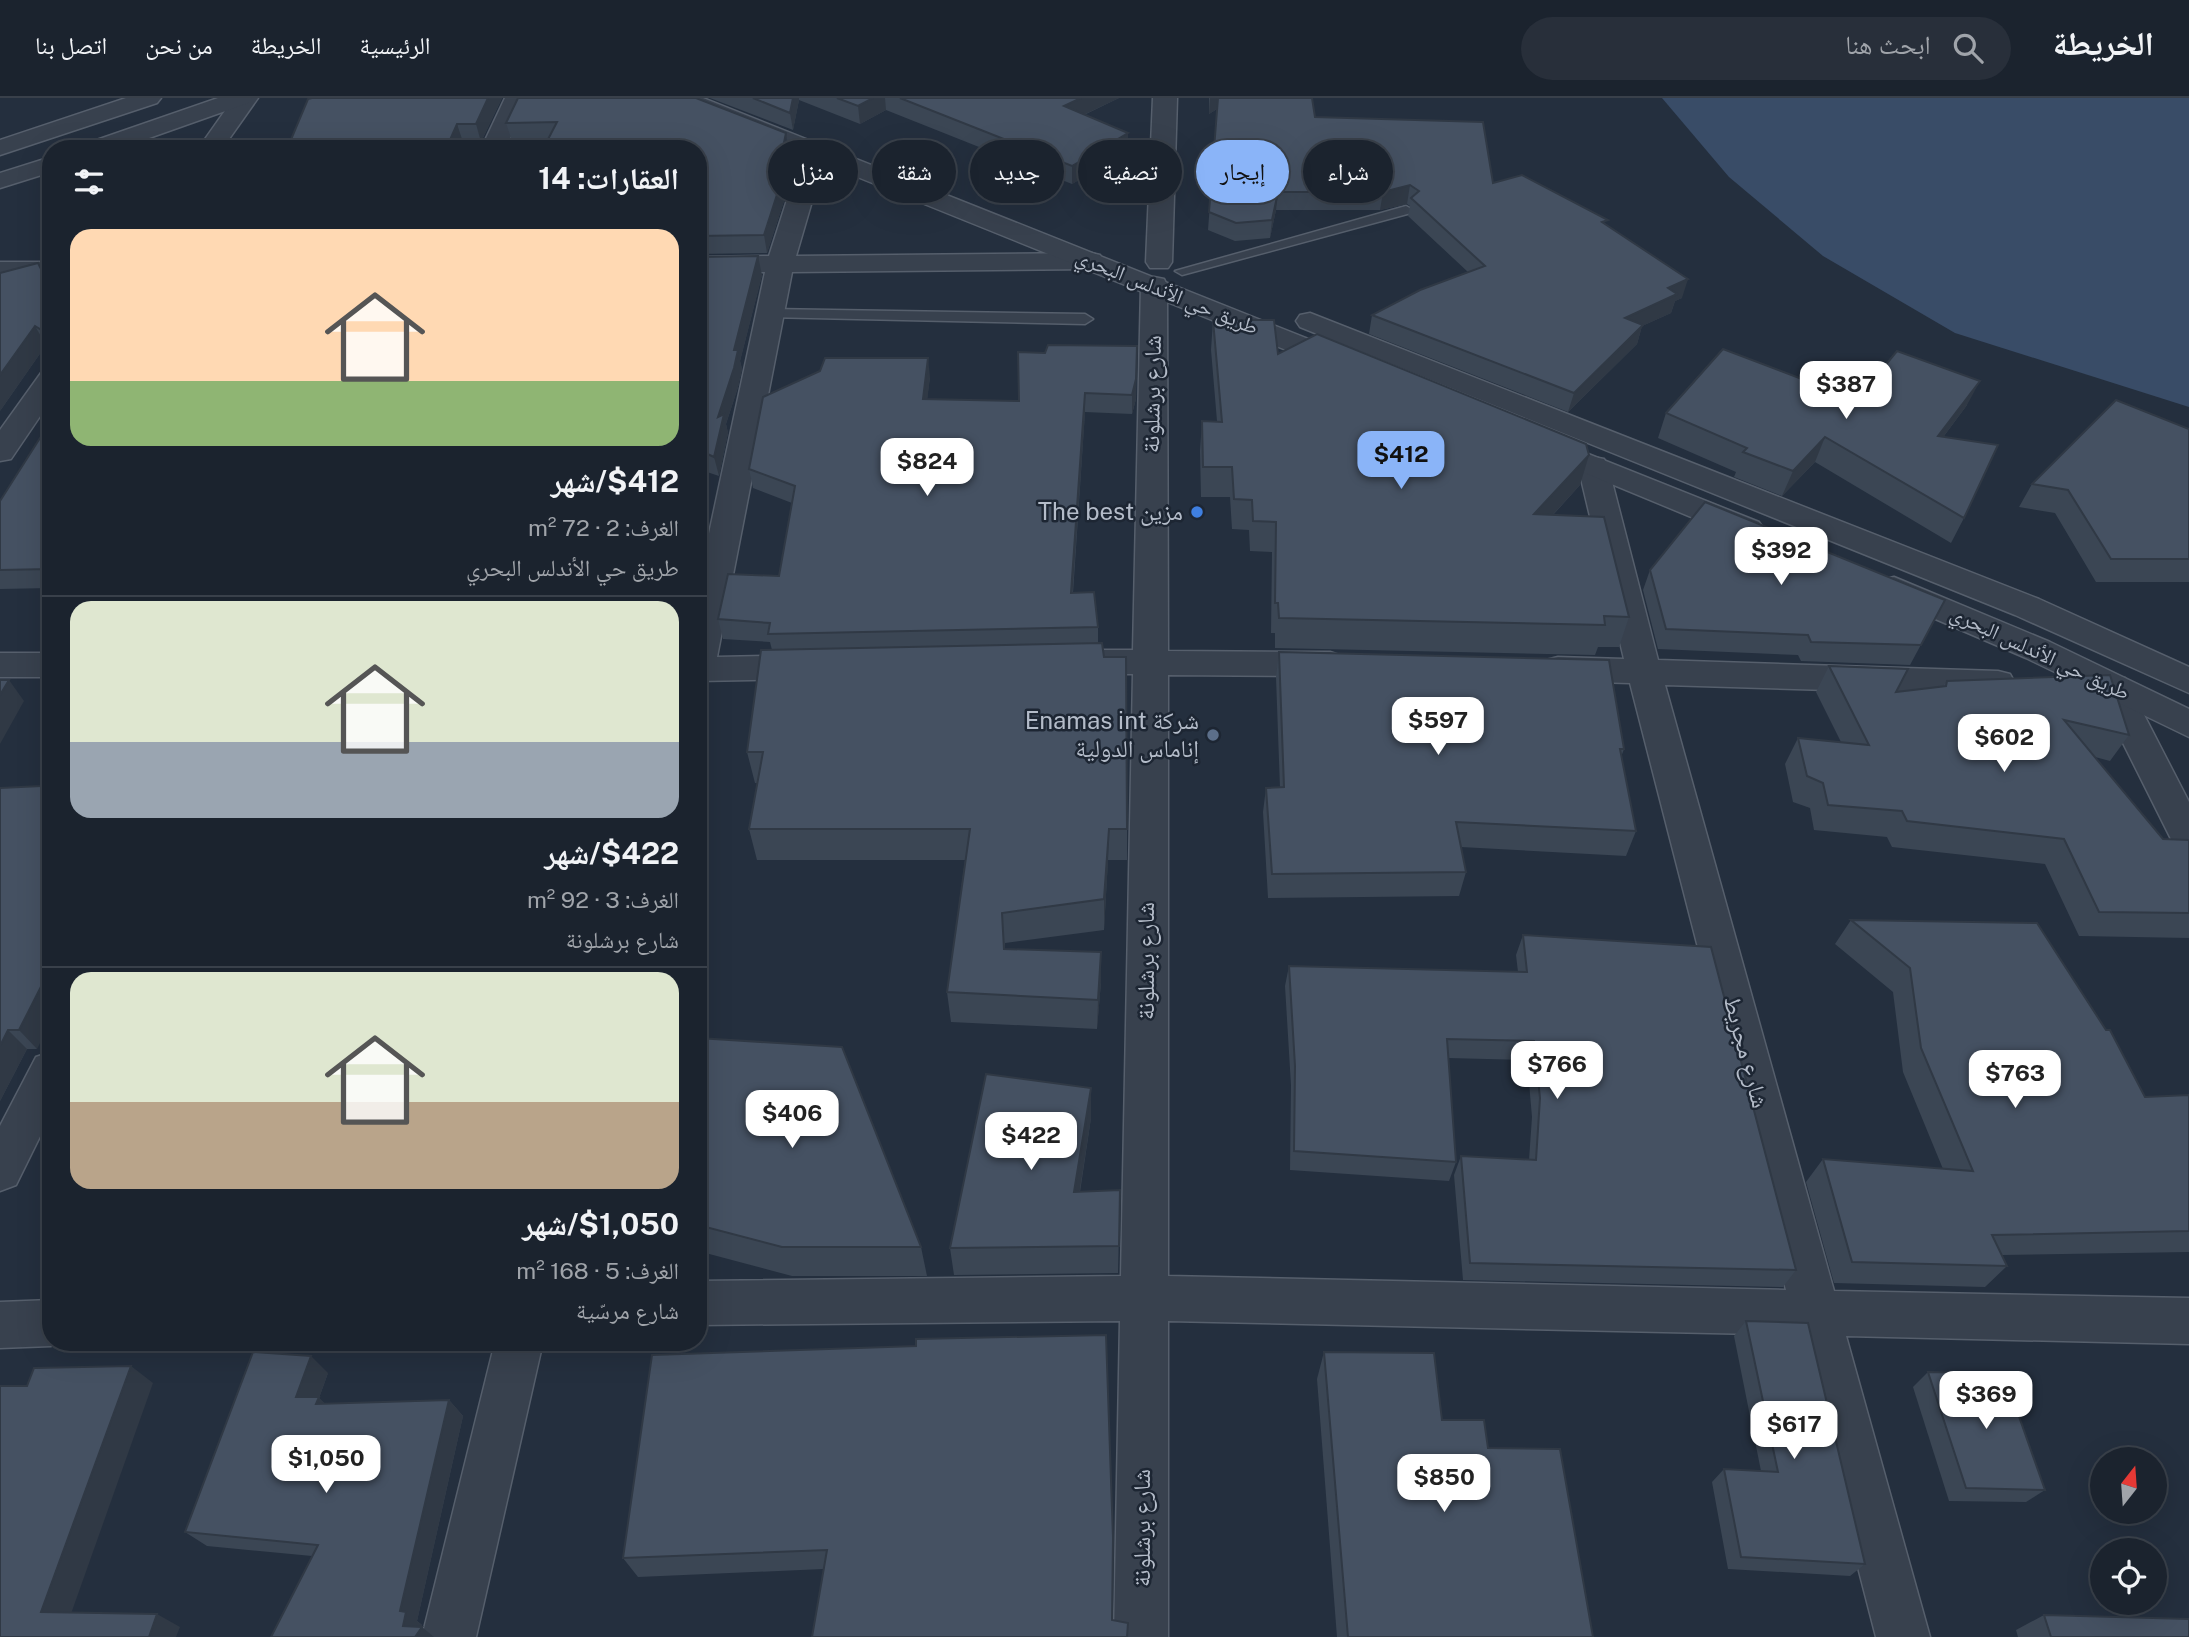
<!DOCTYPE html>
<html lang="ar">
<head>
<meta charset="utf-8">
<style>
  :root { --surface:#1b232e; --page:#282f3a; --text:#f1f3f6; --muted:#a0a4aa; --line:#39404a; --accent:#8ab4f8 }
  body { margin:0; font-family:"Public Sans","Noto Naskh Arabic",sans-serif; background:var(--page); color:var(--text); direction:rtl; height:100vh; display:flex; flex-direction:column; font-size:26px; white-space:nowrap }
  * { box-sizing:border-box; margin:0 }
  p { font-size:23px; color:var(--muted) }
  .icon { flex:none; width:38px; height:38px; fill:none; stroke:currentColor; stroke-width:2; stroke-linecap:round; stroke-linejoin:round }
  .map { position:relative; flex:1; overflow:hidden; direction:ltr }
  .sheet { position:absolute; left:42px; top:42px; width:665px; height:1211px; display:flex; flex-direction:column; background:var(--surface); border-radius:28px; box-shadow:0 7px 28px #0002,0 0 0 2px var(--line); direction:rtl }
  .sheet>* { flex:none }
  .hud { position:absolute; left:728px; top:42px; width:665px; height:63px; direction:rtl; display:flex; gap:14px }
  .needle { width:46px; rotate:17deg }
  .controls { position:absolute; left:2090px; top:1349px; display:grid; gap:14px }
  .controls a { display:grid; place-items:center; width:77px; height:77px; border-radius:50%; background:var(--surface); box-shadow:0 7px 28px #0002,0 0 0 2px var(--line); font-size:35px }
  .price { position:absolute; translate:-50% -60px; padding:0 16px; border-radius:14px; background:#fff; color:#222; font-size:23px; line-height:46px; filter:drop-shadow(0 2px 4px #0008) }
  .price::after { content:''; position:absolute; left:50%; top:42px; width:21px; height:16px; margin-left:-10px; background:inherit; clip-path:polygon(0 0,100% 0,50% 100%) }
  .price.current { background:var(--accent); color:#111 }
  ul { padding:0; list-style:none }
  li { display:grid; align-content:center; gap:14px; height:371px; padding:0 28px }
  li+li { border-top:2px solid var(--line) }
  li span { display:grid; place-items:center; height:217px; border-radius:21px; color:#555 }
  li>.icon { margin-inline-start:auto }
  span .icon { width:126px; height:126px; fill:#fffc; stroke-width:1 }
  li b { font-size:30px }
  h2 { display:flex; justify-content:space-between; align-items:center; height:84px; padding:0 28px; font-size:30px }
  .pill { padding:0 24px; border-radius:32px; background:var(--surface); box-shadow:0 7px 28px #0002,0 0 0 2px var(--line); font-size:24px; line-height:63px }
  .pill.current { background:var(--accent); color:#111 }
  header { display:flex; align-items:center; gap:42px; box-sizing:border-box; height:98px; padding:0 35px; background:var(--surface); border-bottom:2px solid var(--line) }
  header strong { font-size:33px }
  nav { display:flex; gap:38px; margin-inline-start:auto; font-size:24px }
  .search { width:490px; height:63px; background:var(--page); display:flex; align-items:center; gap:18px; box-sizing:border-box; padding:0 24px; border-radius:38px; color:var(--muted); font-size:26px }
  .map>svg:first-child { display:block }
  .water { fill:#394c67 }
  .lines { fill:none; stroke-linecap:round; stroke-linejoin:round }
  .service-casing { stroke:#565f6c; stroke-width:3 }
  .minor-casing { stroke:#565f6c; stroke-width:3 }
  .tertiary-casing { stroke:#565f6c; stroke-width:3 }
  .service { fill:#38414e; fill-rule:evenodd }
  .minor { fill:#38414e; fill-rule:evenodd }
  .tertiary { fill:#38414e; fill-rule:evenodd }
  .wall { fill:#3b4654 }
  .shaded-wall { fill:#303945 }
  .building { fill:#455162; stroke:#303945; stroke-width:2 }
  .shop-dot { fill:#3f7fe0; stroke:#1d2633; stroke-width:2.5 }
  .service-dot { fill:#5c6f8a; stroke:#1d2633; stroke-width:2.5 }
  .labels { text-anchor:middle; stroke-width:5; stroke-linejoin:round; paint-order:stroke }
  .far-street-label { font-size:21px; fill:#b4bcc9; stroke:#1d2633 }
  .street-label { font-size:24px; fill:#b4bcc9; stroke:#1d2633 }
  .poi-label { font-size:24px; fill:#b4bcc9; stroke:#1d2633; text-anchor:end }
</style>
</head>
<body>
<header>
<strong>الخريطة</strong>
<div class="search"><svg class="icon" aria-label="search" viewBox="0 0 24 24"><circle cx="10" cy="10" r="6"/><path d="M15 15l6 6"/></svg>ابحث هنا</div>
<nav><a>الرئيسية</a><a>الخريطة</a><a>من نحن</a><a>اتصل بنا</a></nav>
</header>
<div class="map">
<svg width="2189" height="1539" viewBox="0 0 2189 1539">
  <rect width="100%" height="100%" fill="#242f3e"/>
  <polygon class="water" points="1662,0 2189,0 2189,309 1955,235 1823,158 1729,79"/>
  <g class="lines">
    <g class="service-casing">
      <g id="service">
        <polygon points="1406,108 1413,112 1411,115 1182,177 1175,173"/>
        <polygon points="770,211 1085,216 1093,221 1085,226 765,219 762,216"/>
      </g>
    </g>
    <g class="minor-casing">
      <g id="minor">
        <polygon points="234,0 258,0 222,51 198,51"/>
        <polygon points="505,0 529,0 505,51 481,51"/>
        <polygon points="1153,0 1177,0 1172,164 1168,170 1150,170 1146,164"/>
        <polygon points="815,45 824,47 827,52 796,158 1091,155 1100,157 1104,163 1100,169 1091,171 792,174 717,559 812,557 824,560 829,569 824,578 812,581 698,583 698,487 765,174 698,175 698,159 769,158 803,52 806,47"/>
        <rect x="0" y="164" width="51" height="16"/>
        <polygon points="1154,179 1164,181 1167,187 1168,553 1330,554 1342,558 1347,566 1342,574 1330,578 1168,577 1168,1178 1786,1192 1630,585 1558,583 1546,580 1541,571 1546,562 1558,559 1624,561 1578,368 1582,361 1593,359 1604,361 1608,368 1658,562 1998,573 2010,576 2015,585 2010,594 1998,597 1665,587 1834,1193 2189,1200 2189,1246 1846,1238 1930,1539 1876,1539 1798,1237 1168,1223 1168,1539 1114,1539 1120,1223 698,1227 698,1183 1121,1178 1133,576 1075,576 1063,572 1058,564 1063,556 1075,552 1133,552 1141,187 1144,181"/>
        <polygon points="51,272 51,302 11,361 0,363 0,332 41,275"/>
        <rect x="0" y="555" width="51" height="24"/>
        <polygon points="2079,576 2125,580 2189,704 2189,756 2176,751 2101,601 2067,597 2062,588 2067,579"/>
        <polygon points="51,954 51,1016 16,1087 0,1093 0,1028 36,959"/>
        <polygon points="51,1202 51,1244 60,1244 51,1248 0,1250 0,1204"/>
        <polygon points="495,1244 543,1244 476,1539 422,1539"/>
      </g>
    </g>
    <g class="tertiary-casing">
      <g id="tertiary">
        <polygon points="126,0 161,0 157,5 0,57 0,42"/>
        <polygon points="218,0 252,0 248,5 118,51 82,51 85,46"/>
        <polygon points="670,0 703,0 1356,260 1360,266 1356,272 1346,275 1336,272 674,5"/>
        <polygon points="51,59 51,74 0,90 0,75"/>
        <polygon points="1310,215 2039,501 2189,569 2189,595 2015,517 1300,229 1296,223 1300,217"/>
        <polygon points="1538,336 1759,424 1764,431 1759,438 1748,441 1737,438 1527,351 1523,345 1527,339"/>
        <polygon points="1894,479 2050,544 2189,611 2189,639 2026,560 1882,498 1878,490 1882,482"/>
      </g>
    </g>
    <use href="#service" class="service"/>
    <use href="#minor" class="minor"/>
    <use href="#tertiary" class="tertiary"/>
  </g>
  <g class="wall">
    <polygon points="312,0 502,0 481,44 463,44 460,51 287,51"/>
    <polygon points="518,0 786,35 789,54 783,80 786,97 767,155 698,156 698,51 547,43 512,43 506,25"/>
    <polygon points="710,0 1119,0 1084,17 1128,35 1128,53 1072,86 886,12 860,26 799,2 793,32"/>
    <polygon points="1209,0 1312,0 1315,19 1607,127 1682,200 1675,203 1671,215 1642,228 1637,246 1568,314 1369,236 1372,217 1468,174 1408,118 1410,108 1407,106 1380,112 1276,112 1270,140 1235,143 1208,132 1217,11 1209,16"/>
    <polygon points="698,159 762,177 740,263 742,271 738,289 726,326 728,335 719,378 707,374 698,411"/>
    <polygon points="38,165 44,175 51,175 51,250 46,247 0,313"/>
    <polygon points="1213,222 1278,256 1580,387 1553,417 1629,519 1619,549 1598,549 1595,557 1275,550 1275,535 1271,535 1272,454 1250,453 1249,432 1232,431 1230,399 1201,399 1200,353 1202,323 1217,323 1211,252"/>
    <polygon points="1137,248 1136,301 1132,316 1085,314 1073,495 1098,529 1098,545 1127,731 1127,762 1108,762 1104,832 1005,845 1005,851 1101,884 1097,931 951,924 947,894 965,762 757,762 749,731 757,685 755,685 747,654 772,552 770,544 723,541 718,521 779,478 792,405 753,390 749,371 930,279 927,301 1019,303 1045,255"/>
    <polygon points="1967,307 1944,338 1964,420 1951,445 1815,364 1782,398 1734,379 1736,374 1658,340 1666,315"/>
    <polygon points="51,329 51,490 0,491 0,403"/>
    <polygon points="2189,331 2189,484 2096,484 2055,415 2019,409 2032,386"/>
    <polygon points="1650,472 1945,502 1910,567 1801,563 1798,557 1658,551 1643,492"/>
    <polygon points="1279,554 1624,651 1621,659 1636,733 1626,758 1461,749 1466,774 1459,798 1268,800 1263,714 1266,690 1280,690 1276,579"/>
    <polygon points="1829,568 1896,594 1943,588 1947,583 2129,637 2110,663 2095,659 2163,741 2189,742 2189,840 2079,838 2045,766 1892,749 1887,739 1814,732 1810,710 1793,704 1785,666 1798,640 1841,644 1816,594"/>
    <polygon points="0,690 37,951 27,951 0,1003"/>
    <polygon points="1851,822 2145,999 2189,997 2189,1154 2002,1157 2007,1168 1985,1189 1834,1185 1806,1084 1823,1061 1943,1071 1903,974 1893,894 1835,846"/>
    <polygon points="1523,837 1796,1172 1783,1189 1463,1182 1454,1077 1461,1058 1529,1062 1532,1019 1527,962 1448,960 1456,1064 1449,1083 1290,1072 1291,987 1285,888 1289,868 1518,874 1516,857"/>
    <polygon points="698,940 921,1149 927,1178 792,1178 698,1153"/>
    <polygon points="1091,990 1091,1020 1080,1094 1120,1092 1118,1175 954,1177 950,1150"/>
    <polygon points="1746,1223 1865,1466 1850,1478 1728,1471 1712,1384 1724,1371 1761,1373 1734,1238"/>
    <polygon points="1324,1254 1442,1322 1488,1350 1593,1539 1337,1539 1317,1281"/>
    <polygon points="652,1257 1112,1522 823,1471 638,1479 623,1460"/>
    <polygon points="1928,1274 2045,1392 2026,1404 1949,1403 1913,1289"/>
    <polygon points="328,1275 319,1300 325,1306 449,1302 463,1318 417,1523 422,1527 422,1529 312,1458 207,1448 185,1434"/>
    <polygon points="2044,1517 2189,1539 2018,1539 2016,1532"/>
  </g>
  <g class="shaded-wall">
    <polygon points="488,0 502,0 481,44 476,26"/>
    <polygon points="793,0 799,0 799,2 793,32 790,15"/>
    <polygon points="873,0 885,0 886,12 860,26 858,8"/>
    <polygon points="1081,0 1119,0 1064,26 1064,8"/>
    <polygon points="1210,0 1218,0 1217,11 1209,16"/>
    <polygon points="457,26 463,44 460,51 446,51"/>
    <polygon points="786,35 789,54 783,80 786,97 767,155 764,137"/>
    <polygon points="1128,35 1128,53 1072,86 1072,68"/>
    <polygon points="1410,87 1407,106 1380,112 1383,94"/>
    <polygon points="1278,94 1276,112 1270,140 1272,122"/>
    <polygon points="758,158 762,177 740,263 742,271 738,289 726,326 728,335 719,378 714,359 718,319"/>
    <polygon points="1688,181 1682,200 1675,203 1671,215 1642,228 1637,246 1568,314 1574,295 1625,220 1668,190"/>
    <polygon points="35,228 46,247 0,313 0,277"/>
    <polygon points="928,260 930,279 925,321 923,301"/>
    <polygon points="1136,281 1136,301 1132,316 1132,297"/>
    <polygon points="1980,283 1967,307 1926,362 1938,338"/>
    <polygon points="1085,295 1085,314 1071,514 1071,495"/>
    <polygon points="1825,339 1815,364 1782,398 1793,373"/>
    <polygon points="703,354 707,374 698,411 698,373"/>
    <polygon points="1589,357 1580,387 1526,446 1534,416"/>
    <polygon points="9,582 24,603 0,646 0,597"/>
    <polygon points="1109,731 1108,762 1104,832 1104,801"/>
    <polygon points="51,853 51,869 45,863"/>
    <polygon points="1101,854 1101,884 1097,931 1098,902"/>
    <polygon points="51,869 51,924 37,951 19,932"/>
    <polygon points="8,932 27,951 0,1003 0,948"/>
    <polygon points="1091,990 1091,1020 1075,1123 1074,1094"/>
    <polygon points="311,1258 328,1275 319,1300 336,1316 296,1299"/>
    <polygon points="131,1268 153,1285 67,1527 41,1514"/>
    <polygon points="449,1302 463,1318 417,1523 422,1527 422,1529 434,1539 415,1539 403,1528 400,1513"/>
    <polygon points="157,1516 180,1529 176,1539 149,1539"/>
  </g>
  <g class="building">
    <polygon points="312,0 488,0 476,26 457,26 446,51 287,51 308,1"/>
    <polygon points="518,0 696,0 786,35 777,78 783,78 764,137 698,138 698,51 543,51 557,24 506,25"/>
    <polygon points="753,0 793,0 790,15"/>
    <polygon points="837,0 873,0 858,8"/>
    <polygon points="900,0 1081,0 1064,8 1128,35 1072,68"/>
    <polygon points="1218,0 1312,0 1315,19 1483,24 1493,85 1522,77 1608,122 1602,124 1688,181 1668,190 1677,196 1625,220 1643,227 1574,295 1372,217 1420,192 1485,168 1411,100 1419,93 1410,87 1383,94 1278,94 1272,122 1236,125 1209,114"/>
    <polygon points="758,158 734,252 738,252 734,270 718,319 724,316 714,359 703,354 698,373 698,159"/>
    <polygon points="38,165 43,175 51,175 51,236 48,236 35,228 0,277 0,175"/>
    <polygon points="1213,222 1274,222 1278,256 1317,236 1586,346 1589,357 1534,416 1604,419 1629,519 1604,518 1605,527 1279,520 1278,505 1275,505 1276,424 1253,423 1252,402 1234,401 1232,369 1203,369 1202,323 1222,324"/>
    <polygon points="1048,247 1137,248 1136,281 1132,297 1085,295 1071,495 1094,494 1098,529 768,536 770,525 718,521 728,476 779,478 795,388 749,371 763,299 820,273 825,260 928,260 923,301 1019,303 1018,254 1045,255"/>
    <polygon points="1723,251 1857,302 1897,253 1980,283 1938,338 1998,347 1964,420 1825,339 1793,373 1743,354 1747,350 1666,315"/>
    <polygon points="2116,302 2189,331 2189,461 2111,461 2068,392 2032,386"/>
    <polygon points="47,329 51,329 51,471 0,472 0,403"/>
    <polygon points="1705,404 1945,502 1921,547 1811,544 1808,537 1666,531 1650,472"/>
    <polygon points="1102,545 1104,559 1126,559 1127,731 1109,731 1104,801 1002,815 1004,851 1101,854 1098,902 947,894 970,731 749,731 763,654 747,654 761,552"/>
    <polygon points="1279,554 1609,562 1624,651 1620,651 1636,733 1456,724 1466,774 1272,776 1266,690 1284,689"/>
    <polygon points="1829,568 1908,571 1896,594 1946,588 1947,583 2110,577 2129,637 2064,622 2163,741 2189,742 2189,815 2099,814 2064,741 1907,723 1902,713 1828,707 1823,685 1807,678 1798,640 1869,647"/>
    <polygon points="0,582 9,582 0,597"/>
    <polygon points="51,672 51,853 45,863 51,863 51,869 19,932 8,932 0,948 0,690 41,688"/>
    <polygon points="1851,822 2037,825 2106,932 2110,932 2145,999 2189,997 2189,1133 1992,1137 2007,1168 1852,1164 1823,1061 1973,1073 1921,950 1910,870"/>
    <polygon points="1523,837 1711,849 1796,1172 1470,1165 1461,1058 1536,1062 1540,1000 1534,943 1447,941 1456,1064 1294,1053 1295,968 1289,868 1527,874"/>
    <polygon points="698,940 842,949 921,1149 782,1149 698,1127"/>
    <polygon points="986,976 1091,990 1074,1094 1120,1092 1119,1148 950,1150"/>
    <polygon points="1746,1223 1808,1225 1865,1466 1741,1459 1724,1371 1778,1374"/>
    <polygon points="1106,1237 1113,1440 1112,1522 1128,1525 1127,1539 812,1539 827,1452 623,1460 652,1257 916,1248 916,1241"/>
    <polygon points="253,1254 311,1258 296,1299 319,1299 316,1306 449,1302 400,1513 406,1514 403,1528 422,1529 415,1539 271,1539 318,1447 185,1434"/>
    <polygon points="1324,1254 1434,1255 1442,1322 1484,1322 1488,1350 1560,1351 1593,1539 1348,1539"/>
    <polygon points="131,1268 41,1514 157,1516 149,1539 0,1539 0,1288 27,1288 34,1270"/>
    <polygon points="1928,1274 2004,1276 2045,1392 1966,1390"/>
    <polygon points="2044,1517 2189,1521 2189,1539 2051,1539"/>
  </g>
  <circle class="shop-dot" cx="1197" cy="414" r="7"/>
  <circle class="service-dot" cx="1213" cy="637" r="7"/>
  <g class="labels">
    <g class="far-street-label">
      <text transform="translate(1167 194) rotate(22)" y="7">طريق حي الأندلس البحري</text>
      <text transform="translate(2040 555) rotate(25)" y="7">طريق حي الأندلس البحري</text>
    </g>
    <g class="street-label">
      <text transform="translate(1152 296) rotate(-89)" y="8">شارع برشلونة</text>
      <text transform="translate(1146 863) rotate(-90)" y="8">شارع برشلونة</text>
      <text transform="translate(1746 954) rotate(75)" y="8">شارع مجريط</text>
      <text transform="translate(1142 1430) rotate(-90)" y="8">شارع برشلونة</text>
    </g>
    <g class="poi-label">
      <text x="1183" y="422">The best مزين</text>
      <text x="1199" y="631">Enamas int شركة<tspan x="1199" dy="28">إناماس الدولية</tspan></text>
    </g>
  </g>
</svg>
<div class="controls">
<a><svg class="needle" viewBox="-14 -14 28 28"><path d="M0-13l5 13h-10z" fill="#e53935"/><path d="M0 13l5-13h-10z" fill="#a0a4aa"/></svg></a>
<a><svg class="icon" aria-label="locate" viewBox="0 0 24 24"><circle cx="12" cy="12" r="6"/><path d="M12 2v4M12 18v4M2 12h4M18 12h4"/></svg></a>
</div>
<b class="price" style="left:1846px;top:323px">$387</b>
<b class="price current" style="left:1401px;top:393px">$412</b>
<b class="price" style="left:927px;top:400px">$824</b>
<b class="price" style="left:1781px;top:489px">$392</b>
<b class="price" style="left:1438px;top:659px">$597</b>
<b class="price" style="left:2004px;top:676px">$602</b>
<b class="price" style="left:1557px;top:1003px">$766</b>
<b class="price" style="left:2015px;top:1012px">$763</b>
<b class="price" style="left:792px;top:1052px">$406</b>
<b class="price" style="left:1031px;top:1074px">$422</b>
<b class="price" style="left:1986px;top:1333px">$369</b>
<b class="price" style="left:1794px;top:1363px">$617</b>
<b class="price" style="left:326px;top:1397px">$1,050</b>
<b class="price" style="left:1444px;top:1416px">$850</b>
<div class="hud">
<a class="pill">شراء</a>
<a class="pill current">إيجار</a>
<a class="pill">تصفية</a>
<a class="pill">جديد</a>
<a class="pill">شقة</a>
<a class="pill">منزل</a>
</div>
<section class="sheet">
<h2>العقارات: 14<svg class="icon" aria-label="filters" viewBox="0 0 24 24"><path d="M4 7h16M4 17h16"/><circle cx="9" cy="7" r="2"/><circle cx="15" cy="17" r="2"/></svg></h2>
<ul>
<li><span style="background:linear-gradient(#ffd9b3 70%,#8fb573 0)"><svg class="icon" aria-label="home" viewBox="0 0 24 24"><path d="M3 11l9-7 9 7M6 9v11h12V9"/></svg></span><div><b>$412/شهر</b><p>الغرف: 2 · 72 m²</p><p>طريق حي الأندلس البحري</p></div></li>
<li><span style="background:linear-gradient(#dfe7d0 65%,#9aa5b1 0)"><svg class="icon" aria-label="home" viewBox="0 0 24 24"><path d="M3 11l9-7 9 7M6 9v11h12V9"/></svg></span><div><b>$422/شهر</b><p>الغرف: 3 · 92 m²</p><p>شارع برشلونة</p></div></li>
<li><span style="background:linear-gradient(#dfe7d0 60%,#b9a48a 0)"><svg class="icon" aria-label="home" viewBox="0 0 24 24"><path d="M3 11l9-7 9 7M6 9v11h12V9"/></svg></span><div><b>$1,050/شهر</b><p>الغرف: 5 · 168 m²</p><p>شارع مرسّية</p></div></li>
</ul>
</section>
</div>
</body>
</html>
